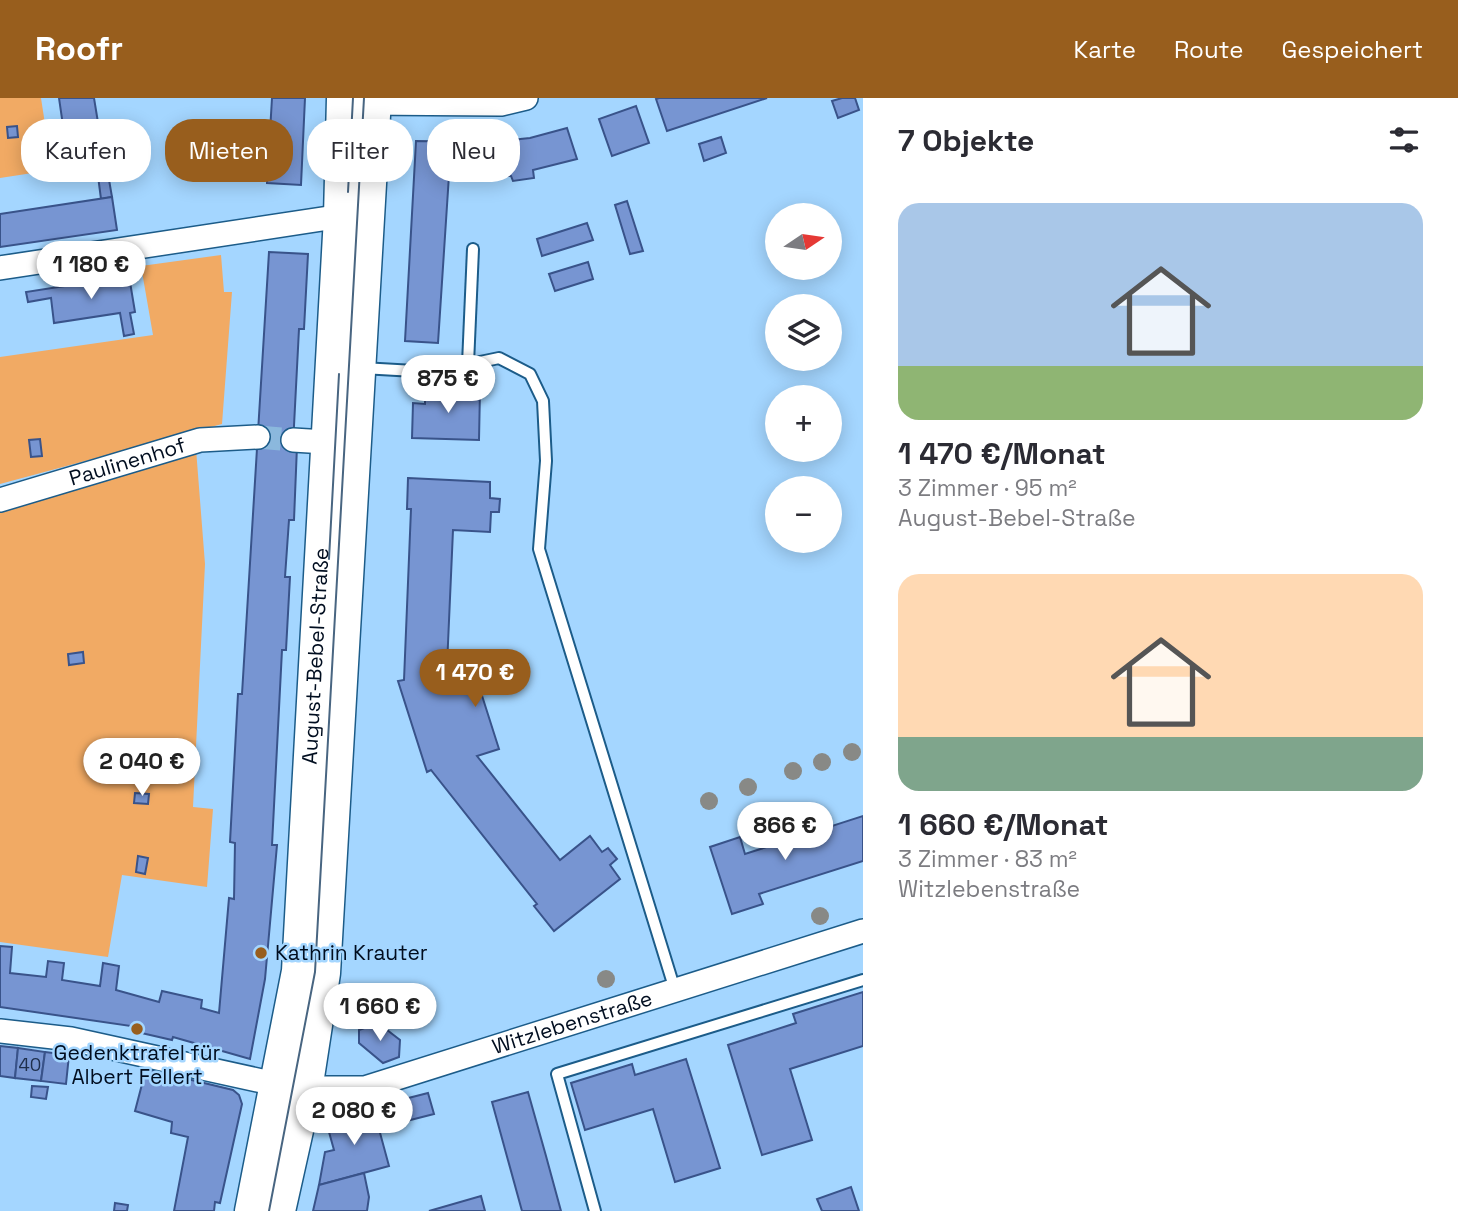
<!DOCTYPE html>
<html lang="de">
<head>
<meta charset="utf-8">
<style>
  :root { --surface:#fff; --page:#f7f7f7; --text:#2b2b33; --muted:#7c7c81; --accent:#985e1d }
  body { margin:0; font-family:"Space Grotesk",sans-serif; background:var(--page); color:var(--text); height:100vh; display:flex; flex-direction:column; font-size:26px; white-space:nowrap }
  * { box-sizing:border-box; margin:0 }
  p { font-size:23px; color:var(--muted) }
  .icon { flex:none; width:38px; height:38px; fill:none; stroke:currentColor; stroke-width:2; stroke-linecap:round; stroke-linejoin:round }
  .map { position:relative; flex:1; overflow:hidden }
  .panel { display:flex; flex-direction:column; background:var(--surface); width:595px }
  .panel>* { flex:none }
  .guide { position:absolute; left:21px; top:21px; width:665px; height:63px; display:flex; gap:14px }
  .needle { width:46px; rotate:77deg }
  .tools { position:absolute; left:765px; top:105px; display:grid; gap:14px }
  .tools a { display:grid; place-items:center; width:77px; height:77px; border-radius:50%; background:var(--surface); box-shadow:0 4px 18px #0003; font-size:35px }
  .price { position:absolute; translate:-50% -60px; padding:0 16px; border-radius:24px; background:#fff; color:#222; font-size:23px; line-height:46px; filter:drop-shadow(0 2px 4px #0008) }
  .price::after { content:''; position:absolute; left:50%; top:42px; width:21px; height:16px; margin-left:-10px; background:inherit; clip-path:polygon(0 0,100% 0,50% 100%) }
  .price.active { background:var(--accent); color:#fff }
  ul { padding:0; list-style:none }
  li { display:grid; align-content:center; gap:14px; height:371px; padding:0 35px }
  li span { display:grid; place-items:center; height:217px; border-radius:21px; color:#555 }
  li>.icon { margin-inline-start:auto }
  span .icon { width:126px; height:126px; fill:#fffc; stroke-width:1 }
  li b { font-size:30px }
  h2 { display:flex; justify-content:space-between; align-items:center; height:84px; padding:0 35px; font-size:30px }
  .chip { padding:0 24px; border-radius:28px; background:var(--surface); box-shadow:0 4px 18px #0003; font-size:24px; line-height:63px }
  .chip.active { background:var(--accent); color:#fff }
  header { display:flex; align-items:center; gap:42px; box-sizing:border-box; height:98px; padding:0 35px; background:var(--accent); color:#fff }
  header strong { font-size:33px }
  nav { display:flex; gap:38px; margin-inline-start:auto; font-size:24px }
  main { display:flex; flex:1; min-height:0 }
  .map>svg:first-child { display:block }
  .green { fill:#f1aa64 }
  .building { fill:#7795d2; stroke:#39538a; stroke-width:2 }
  .lines { fill:none; stroke-linecap:round; stroke-linejoin:round }
  .street-tunnel { stroke:#8bb8dd; stroke-width:23; stroke-dasharray:23 11; stroke-linecap:butt }
  .lane-casing { stroke:#1c5c89; stroke-width:14 }
  .street-casing { stroke:#1c5c89; stroke-width:26 }
  .secondary-casing { stroke:#1c5c89; stroke-width:35 }
  .lane { stroke:#fff; stroke-width:10 }
  .street { stroke:#fff; stroke-width:23 }
  .secondary { stroke:#fff; stroke-width:32 }
  .tram { stroke:#486581; stroke-width:2 }
  .tree { fill:#888986 }
  .poi-dot { fill:#985e1d; stroke:#a4d6ff; stroke-width:2.5 }
  .labels { text-anchor:middle; stroke-width:5; stroke-linejoin:round; paint-order:stroke }
  .number-label { font-size:18px; fill:#1e2f4c }
  .street-label { font-size:21px; fill:#000d1f; stroke:#a4d6ff }
  .poi-label { font-size:21px; fill:#000d1f; stroke:#a4d6ff; text-anchor:start }
</style>
</head>
<body>
<header>
<strong>Roofr</strong>
<nav><a>Karte</a><a>Route</a><a>Gespeichert</a></nav>
</header>
<main>
<div class="map">
<svg width="863" height="1113" viewBox="0 0 863 1113">
  <rect width="100%" height="100%" fill="#a4d6ff"/>
  <g class="green">
    <polygon points="0,0 41,0 52,72 0,80"/>
    <polygon points="221,157 224,194 232,194 222,326 0,386 0,259 153,237 141,168"/>
    <polygon points="196,351 205,466 193,709 213,711 207,789 122,777 108,859 0,844 0,411"/>
  </g>
  <g class="building">
    <polygon points="59,0 94,0 102,49 67,55"/>
    <polygon points="272,0 305,0 301,87 267,85"/>
    <polygon points="659,0 767,0 667,33 656,1"/>
    <polygon points="842,0 855,0 859,12 838,20 832,3"/>
    <polygon points="636,8 649,45 612,58 599,21"/>
    <polygon points="17,28 18,39 8,40 7,29"/>
    <polygon points="567,30 577,61 533,72 534,80 513,83 511,78 449,77 438,245 405,243 416,43 489,44 530,40"/>
    <polygon points="230,34 245,35 244,68 229,67"/>
    <polygon points="721,39 726,55 704,63 699,46"/>
    <polygon points="108,76 112,99 101,101 98,78"/>
    <polygon points="112,99 117,132 0,149 0,116"/>
    <polygon points="627,103 643,153 630,156 615,107"/>
    <polygon points="587,125 593,142 542,158 537,141"/>
    <polygon points="269,154 308,156 304,231 299,231 293,347 297,348 294,422 289,422 285,479 290,479 286,552 282,552 272,747 277,747 265,881 250,961 173,939 172,942 137,934 138,929 0,909 0,848 12,849 10,875 46,879 48,863 64,865 62,882 100,888 103,865 119,868 116,892 159,904 162,893 202,902 201,910 219,915 229,800 234,801 235,745 230,744 238,596 242,596"/>
    <polygon points="588,164 593,181 555,193 549,176"/>
    <polygon points="129,178 135,214 130,215 134,236 124,238 120,215 54,225 51,200 28,204 26,194"/>
    <polygon points="425,290 480,292 479,342 412,340 413,305 425,306"/>
    <polygon points="40,341 42,358 31,359 29,342"/>
    <polygon points="408,380 490,384 490,400 500,401 499,414 491,414 490,434 453,432 447,568 470,560 499,651 477,658 560,762 590,738 602,754 608,750 617,761 610,767 620,781 554,833 534,808 537,806 431,672 427,674 398,583 404,582 411,411 407,411"/>
    <polygon points="83,554 84,565 69,567 68,556"/>
    <polygon points="135,695 149,696 148,706 134,705"/>
    <polygon points="863,718 863,763 759,796 763,806 732,816 710,749 740,739 745,756"/>
    <polygon points="138,758 148,760 145,776 136,774"/>
    <polygon points="863,894 863,948 790,971 812,1042 762,1057 728,947 796,925 793,916"/>
    <polygon points="378,925 400,942 399,959 383,965 359,945 359,932"/>
    <polygon points="0,948 18,950 15,980 0,978"/>
    <polygon points="18,950 45,954 41,983 15,980"/>
    <polygon points="45,954 69,957 66,986 41,983"/>
    <polygon points="686,961 720,1070 675,1084 653,1011 585,1032 571,985 632,966 635,977"/>
    <polygon points="146,971 233,992 239,997 242,1006 220,1105 215,1104 214,1113 174,1113 188,1039 171,1035 172,1024 135,1013"/>
    <polygon points="32,988 48,989 46,1001 31,999"/>
    <polygon points="528,994 546,1058 561,1113 522,1113 492,1004"/>
    <polygon points="428,995 434,1016 379,1030 373,1009"/>
    <polygon points="373,1009 389,1068 319,1087 325,1054 334,1052 329,1034 333,1019"/>
    <polygon points="364,1075 369,1099 367,1113 313,1113 319,1087"/>
    <polygon points="851,1089 859,1113 822,1113 817,1101"/>
    <polygon points="481,1098 485,1113 429,1113"/>
    <polygon points="115,1105 128,1107 127,1113 114,1113"/>
  </g>
  <g class="lines">
    <polyline class="street-tunnel" points="258,339 293,342"/>
    <g class="lane-casing">
      <g id="lane">
        <polyline points="468,266 473,151"/>
        <polyline points="362,270 432,274 499,260 530,276 543,303 546,363 539,451 675,892"/>
        <polyline points="595,1113 557,976 863,882"/>
      </g>
    </g>
    <g class="street-casing">
      <g id="street">
        <polyline points="360,5 501,6 526,0"/>
        <polyline points="0,170 355,116"/>
        <polyline points="293,342 342,345"/>
        <path id="s1" d="M0,402L200,342L258,339"/>
        <path id="s2" d="M0,933L71,941L294,990H365L863,833"/>
      </g>
    </g>
    <g class="secondary-casing">
      <g id="secondary">
        <path id="s3" d="M251,1113L298,873L340,119L343,0"/>
        <polyline points="279,1113 306,992 324,875 375,0"/>
      </g>
    </g>
    <use href="#lane" class="lane"/>
    <use href="#street" class="street"/>
    <use href="#secondary" class="secondary"/>
    <g class="tram">
      <polyline points="348,94 353,0"/>
      <polyline points="329,461 339,276"/>
      <polyline points="269,1113 315,874 364,0"/>
    </g>
  </g>
  <g class="tree">
    <circle cx="852" cy="654" r="9"/>
    <circle cx="822" cy="664" r="9"/>
    <circle cx="793" cy="673" r="9"/>
    <circle cx="748" cy="689" r="9"/>
    <circle cx="709" cy="703" r="9"/>
    <circle cx="820" cy="818" r="9"/>
    <circle cx="606" cy="881" r="9"/>
  </g>
  <g class="poi-dot">
    <circle cx="261" cy="855" r="7"/>
    <circle cx="137" cy="931" r="7"/>
  </g>
  <g class="labels">
    <g class="number-label">
      <text x="30" y="973">40</text>
    </g>
    <g class="street-label">
      <text dy="7" stroke="none"><textPath href="#s1" startOffset="133">Paulinenhof</textPath></text>
      <text dy="7" stroke="none"><textPath href="#s3" startOffset="560">August-Bebel-Straße</textPath></text>
      <text dy="7" stroke="none"><textPath href="#s2" startOffset="588">Witzlebenstraße</textPath></text>
    </g>
    <g class="poi-label">
      <text x="275" y="862">Kathrin Krauter</text>
      <text x="137" y="962" text-anchor="middle">Gedenktrafel für<tspan x="137" dy="24">Albert Fellert</tspan></text>
    </g>
  </g>
</svg>
<div class="tools">
<a><svg class="needle" viewBox="-14 -14 28 28"><path d="M0-13l5 13h-10z" fill="#e53935"/><path d="M0 13l5-13h-10z" fill="#7c7c81"/></svg></a>
<a><svg class="icon" aria-label="layers" viewBox="0 0 24 24"><path d="M12 4l9 5-9 5-9-5zM3 14l9 5 9-5"/></svg></a>
<a>+</a>
<a>−</a>
</div>
<b class="price" style="left:91px;top:203px">1 180 €</b>
<b class="price" style="left:448px;top:317px">875 €</b>
<b class="price active" style="left:475px;top:611px">1 470 €</b>
<b class="price" style="left:142px;top:700px">2 040 €</b>
<b class="price" style="left:785px;top:764px">866 €</b>
<b class="price" style="left:380px;top:945px">1 660 €</b>
<b class="price" style="left:354px;top:1049px">2 080 €</b>
<div class="guide">
<a class="chip">Kaufen</a>
<a class="chip active">Mieten</a>
<a class="chip">Filter</a>
<a class="chip">Neu</a>
</div>
</div>
<section class="panel">
<h2>7 Objekte<svg class="icon" aria-label="filters" viewBox="0 0 24 24"><path d="M4 7h16M4 17h16"/><circle cx="9" cy="7" r="2"/><circle cx="15" cy="17" r="2"/></svg></h2>
<ul>
<li><span style="background:linear-gradient(#a9c7e8 75%,#8fb573 0)"><svg class="icon" aria-label="home" viewBox="0 0 24 24"><path d="M3 11l9-7 9 7M6 9v11h12V9"/></svg></span><div><b>1 470 €/Monat</b><p>3 Zimmer · 95 m²</p><p>August-Bebel-Straße</p></div></li>
<li><span style="background:linear-gradient(#ffd9b3 75%,#7fa58c 0)"><svg class="icon" aria-label="home" viewBox="0 0 24 24"><path d="M3 11l9-7 9 7M6 9v11h12V9"/></svg></span><div><b>1 660 €/Monat</b><p>3 Zimmer · 83 m²</p><p>Witzlebenstraße</p></div></li>
</ul>
</section>
</main>
</body>
</html>
